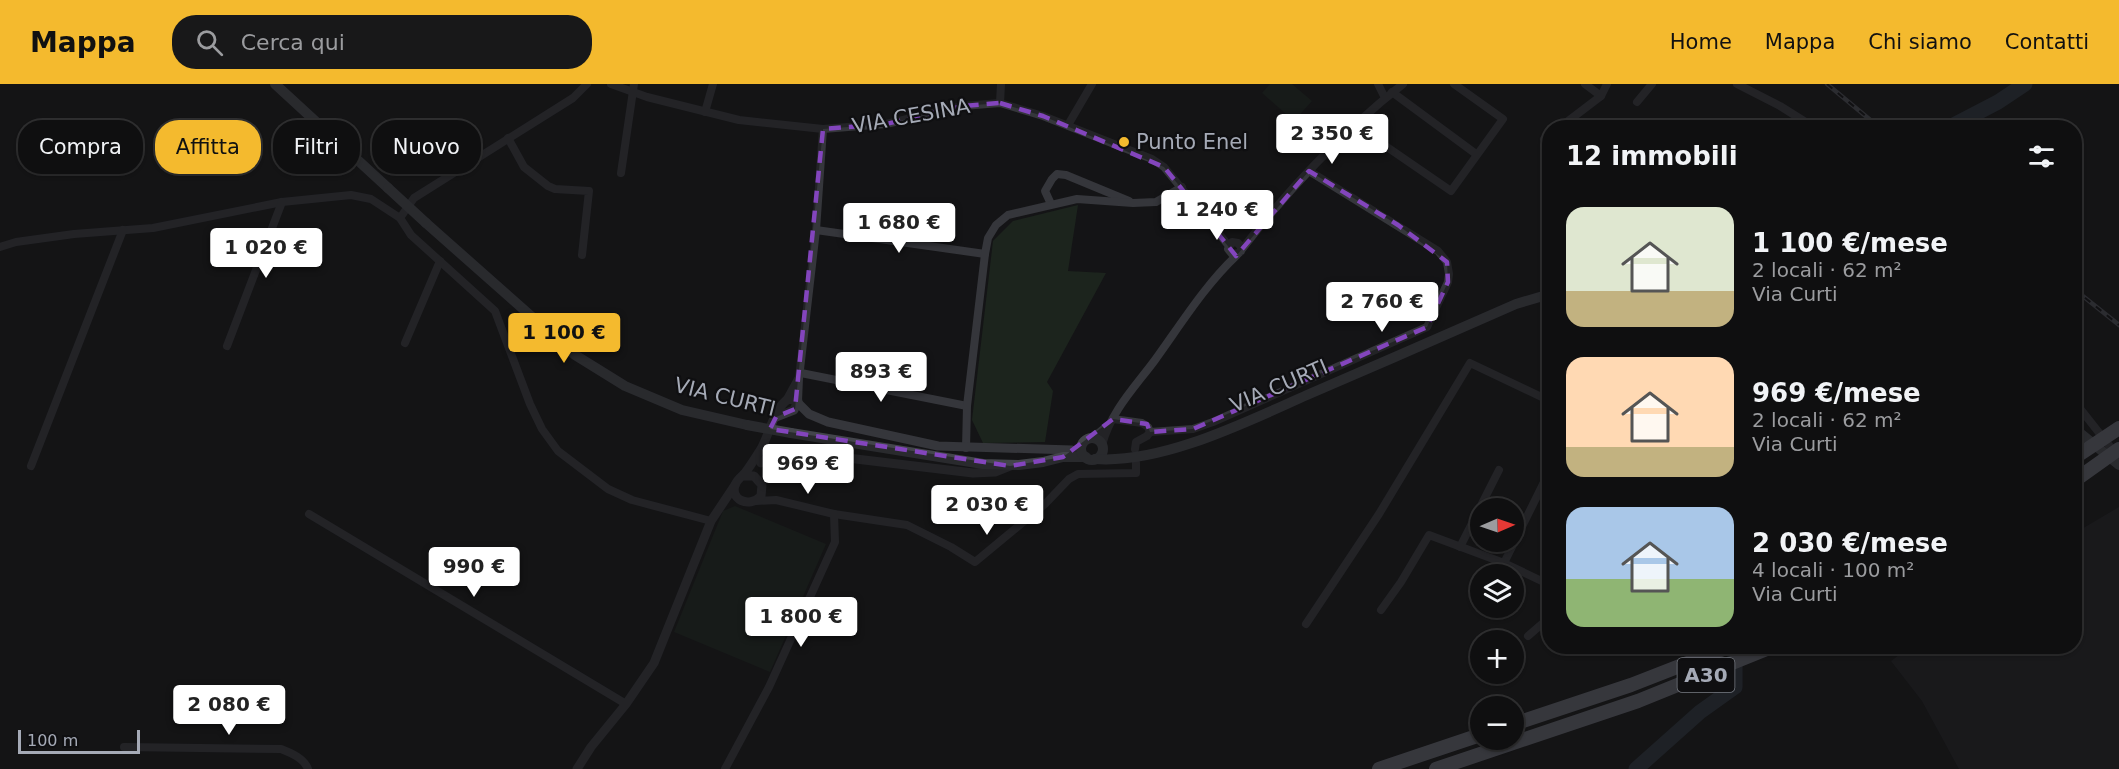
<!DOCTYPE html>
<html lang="it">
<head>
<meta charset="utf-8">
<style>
  :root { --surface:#0f0f10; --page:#181819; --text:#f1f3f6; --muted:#9b9c9f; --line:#2f2f30; --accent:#f4ba2e }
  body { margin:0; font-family:"DejaVu Sans",sans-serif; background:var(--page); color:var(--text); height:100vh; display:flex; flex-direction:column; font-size:22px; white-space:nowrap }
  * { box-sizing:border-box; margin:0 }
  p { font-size:20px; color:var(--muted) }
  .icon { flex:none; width:33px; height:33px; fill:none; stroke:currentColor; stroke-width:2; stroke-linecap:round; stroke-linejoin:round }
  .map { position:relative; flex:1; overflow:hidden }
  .drawer { position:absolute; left:1542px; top:36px; width:540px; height:534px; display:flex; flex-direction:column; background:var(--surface); border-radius:24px; box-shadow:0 2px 4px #0004,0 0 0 2px var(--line) }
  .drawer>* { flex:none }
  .hud { position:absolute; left:18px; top:36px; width:570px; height:54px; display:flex; gap:12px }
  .needle { width:39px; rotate:88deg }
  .tools { position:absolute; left:1470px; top:414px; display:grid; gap:12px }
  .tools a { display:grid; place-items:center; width:54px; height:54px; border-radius:50%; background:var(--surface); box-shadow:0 2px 4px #0004,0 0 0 2px var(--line); font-size:30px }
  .scale { position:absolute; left:18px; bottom:15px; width:122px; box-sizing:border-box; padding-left:6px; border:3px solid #a5aab6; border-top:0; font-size:16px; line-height:21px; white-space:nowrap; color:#a5aab6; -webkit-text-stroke:4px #0f0f11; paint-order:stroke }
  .price { position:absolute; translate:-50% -51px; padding:0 14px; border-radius:6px; background:#fff; color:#222; font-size:20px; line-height:39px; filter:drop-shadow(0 2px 3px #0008) }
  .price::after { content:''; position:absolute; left:50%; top:36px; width:18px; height:14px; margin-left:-9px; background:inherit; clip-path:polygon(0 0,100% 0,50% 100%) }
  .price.current { background:var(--accent); color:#111 }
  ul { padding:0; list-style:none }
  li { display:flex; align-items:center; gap:18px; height:150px; padding:0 24px }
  li span { display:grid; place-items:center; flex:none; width:168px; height:120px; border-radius:18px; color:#555 }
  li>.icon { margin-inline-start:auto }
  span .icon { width:72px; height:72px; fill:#fffc; stroke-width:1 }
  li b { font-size:26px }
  h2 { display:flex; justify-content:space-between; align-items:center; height:72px; padding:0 24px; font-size:26px }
  .pill { padding:0 21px; border-radius:24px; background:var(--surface); box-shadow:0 2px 4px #0004,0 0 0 2px var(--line); font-size:21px; line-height:54px }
  .pill.current { background:var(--accent); color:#111 }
  header { display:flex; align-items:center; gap:36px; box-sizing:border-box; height:84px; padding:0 30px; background:var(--accent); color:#111 }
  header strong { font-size:28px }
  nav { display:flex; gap:33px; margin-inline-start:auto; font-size:21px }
  .search { width:420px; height:54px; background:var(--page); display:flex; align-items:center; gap:15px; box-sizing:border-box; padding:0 21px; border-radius:24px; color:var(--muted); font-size:22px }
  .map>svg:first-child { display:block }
  .built { fill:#202023 }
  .green { fill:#1c241d }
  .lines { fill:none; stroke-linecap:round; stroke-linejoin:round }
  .river { stroke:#2a323a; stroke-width:15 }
  .minor { stroke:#35363b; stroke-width:8 }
  .tertiary { stroke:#35363b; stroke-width:9 }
  .secondary { stroke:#43454b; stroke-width:10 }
  .motorway { stroke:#61636c; stroke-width:14 }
  .rail-casing { stroke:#484950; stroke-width:4.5 }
  .rail { stroke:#0f0f11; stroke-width:2; stroke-dasharray:7; stroke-linecap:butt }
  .secondary-bridge { stroke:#43454b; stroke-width:10 }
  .motorway-bridge { stroke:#61636c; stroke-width:14 }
  .marked { fill:none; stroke:#8345bd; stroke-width:4.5; stroke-dasharray:12 8; stroke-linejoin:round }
  .poi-dot { fill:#f4ba2e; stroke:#0f0f11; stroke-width:2 }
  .labels { text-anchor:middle; stroke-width:4.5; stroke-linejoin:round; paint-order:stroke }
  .shield { fill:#0f0f11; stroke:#787c84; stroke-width:1.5 }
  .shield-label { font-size:20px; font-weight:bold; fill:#a5aab6 }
  .street-label { font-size:21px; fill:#a5aab6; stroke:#0f0f11 }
  .poi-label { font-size:21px; fill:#a5aab6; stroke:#0f0f11; text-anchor:start }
</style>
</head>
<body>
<header>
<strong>Mappa</strong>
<div class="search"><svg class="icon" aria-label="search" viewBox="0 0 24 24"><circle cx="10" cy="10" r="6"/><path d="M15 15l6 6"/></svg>Cerca qui</div>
<nav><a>Home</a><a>Mappa</a><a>Chi siamo</a><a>Contatti</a></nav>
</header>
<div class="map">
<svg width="2119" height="685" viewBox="0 0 2119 685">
  <rect width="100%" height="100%" fill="#141416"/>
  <polygon class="built" points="2119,423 2119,685 1959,685 1922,617 1891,577 1910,563 2074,562 2075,449"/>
  <g class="green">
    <polygon points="1270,0 1292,0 1312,17 1294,37 1262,9"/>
    <polygon points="1078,121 1068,187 1106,189 1047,298 1053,307 1045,358 983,359 972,336 993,157 1013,137"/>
    <polygon points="735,422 826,460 770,588 674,548 723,427"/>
  </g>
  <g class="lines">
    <g class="river">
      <polyline points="1948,44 1998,18 2025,0"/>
      <polyline points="1636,685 1700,628 1735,603 1735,562"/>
    </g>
    <g class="minor">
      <polyline points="611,0 647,13 739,36 823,45 886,40 963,22 1000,19 1043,32 1152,75 1164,83 1229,162"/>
      <polyline points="1378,0 1385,14"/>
      <polyline points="1585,0 1601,12"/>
      <polyline points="1737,0 1780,22 1815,44"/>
      <polyline points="1392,8 1476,70"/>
      <polyline points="1637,18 1652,0"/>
      <polyline points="1000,19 1001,0"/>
      <polyline points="705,28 713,0"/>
      <polyline points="1068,41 1092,0"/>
      <polyline points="1355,41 1451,107 1503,35 1454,0"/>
      <polyline points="1559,44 1601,12 1607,0"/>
      <polyline points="508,54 524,83 548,102 555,105 589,107 582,171"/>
      <polyline points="1544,55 1550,51"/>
      <polyline points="621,89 634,0"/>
      <polyline points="1051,120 1045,107 1052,95 1057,90 1066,91 1129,117"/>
      <polyline points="400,134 414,114 573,14 587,0"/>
      <polyline points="816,146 985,170"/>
      <polyline points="0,163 16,158 74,150 153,144 282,118 351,111 371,115 400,134 411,151 495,227 530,320 542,345 558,367 608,405 632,416 711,437"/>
      <path d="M1241,167V163L1238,159L1232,158L1228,165L1232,170L1239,169C1285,109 1343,47 1403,0"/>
      <polyline points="405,259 440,177"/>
      <polyline points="227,262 282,118"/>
      <polyline points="801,289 967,322"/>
      <polyline points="786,317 798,295"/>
      <polyline points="798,317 799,294 816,146 823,45"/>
      <polyline points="2074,317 2119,374"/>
      <polyline points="1113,335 1142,339 1148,343 1150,348 1147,352 1136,358 1135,365"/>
      <polyline points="1150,348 1193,345 1213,338 1427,243 1448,198 1449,190 1447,178 1438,167 1309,87"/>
      <polyline points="1092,354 1107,342"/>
      <path d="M1102,361C1111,327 1135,303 1155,276C1181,240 1205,201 1237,171"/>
      <polyline points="966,364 967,322 985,170 988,154 996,141 1008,131 1077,115 1133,119 1156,118 1182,103"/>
      <polyline points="31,382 123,146"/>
      <polyline points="756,417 776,416 834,430 907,441 951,463 975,478 1045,420 1069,395 1078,390 1136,389 1136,379"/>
      <polyline points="309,430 626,620"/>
      <polyline points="1460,463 1499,386"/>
      <polyline points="1504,479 1547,392"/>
      <polyline points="1381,526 1401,498 1429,451 1504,479 1550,501"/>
      <polyline points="1306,540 1379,430 1470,279 1550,317"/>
      <polyline points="1528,552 1550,533"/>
      <path d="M124,663L281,665C291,669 304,674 308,685"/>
      <polyline points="725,685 769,603 835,458 834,430"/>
    </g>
    <g class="tertiary">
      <polyline points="776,333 794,326 798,317"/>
      <polyline points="761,379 771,370 789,367 973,389 995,388 1010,382"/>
      <path d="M743,392H754L762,401L761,412C749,425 728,415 736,399C738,395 742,392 745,389C751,381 756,373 761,365C770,349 773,326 788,315L795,316L809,330L828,338L938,362L1072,366"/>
      <polyline points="577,685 591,663 626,620 654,579 711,437 735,401"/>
    </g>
    <g class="secondary">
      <polyline points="275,0 388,104"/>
      <polyline points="426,139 575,271 625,302 682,326 747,341"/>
      <polyline points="2074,344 2119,381"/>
      <polyline points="791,349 983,380 1019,381 1043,378 1063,373 1086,373"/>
      <circle cx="1092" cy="365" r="11"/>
      <path d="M1095,375C1162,380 1246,338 1307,311C1377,281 1446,251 1516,220L1550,210"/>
    </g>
    <g class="motorway">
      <polyline points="1514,640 1631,601 1731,562"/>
      <polyline points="1379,685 1480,651"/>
      <polyline points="1436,685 1638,617 1774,562"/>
    </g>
    <g class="rail-casing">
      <g id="rail">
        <polyline points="1827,0 1880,44"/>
        <polyline points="2074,205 2119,241"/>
      </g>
    </g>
    <use href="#rail" class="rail"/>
    <g class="secondary-bridge">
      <polyline points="388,104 426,139"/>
      <polyline points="747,341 791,349"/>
    </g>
    <g class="motorway-bridge">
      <polyline points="2074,374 2119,344"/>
      <polyline points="2074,397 2119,365"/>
    </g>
  </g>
  <path d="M0 0H2119V685H0ZM1000,19L1043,32L1164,83L1236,172L1309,87L1398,141L1447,178L1448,198L1427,243L1193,345L1150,348L1147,340L1113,335L1063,373L1010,382L770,345L776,333L795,325L823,45L886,40L963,22Z" fill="#141416" fill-opacity=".55" fill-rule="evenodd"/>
  <path class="marked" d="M1000,19L1043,32L1164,83L1236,172L1309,87L1398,141L1447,178L1448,198L1427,243L1193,345L1150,348L1147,340L1113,335L1063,373L1010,382L770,345L776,333L795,325L823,45L886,40L963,22Z"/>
  <circle class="poi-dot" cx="1124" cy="58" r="6"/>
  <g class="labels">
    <rect class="shield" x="1677.5" y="574" width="57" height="34" rx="4.5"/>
    <g class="shield-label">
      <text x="1706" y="598">A30</text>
    </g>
    <g class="street-label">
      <text transform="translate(911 32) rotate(-10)" y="7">VIA CESINA</text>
      <text transform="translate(1279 302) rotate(-23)" y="7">VIA CURTI</text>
      <text transform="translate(725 313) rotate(14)" y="7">VIA CURTI</text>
    </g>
    <g class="poi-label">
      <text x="1136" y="65">Punto Enel</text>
    </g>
  </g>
</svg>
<div class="tools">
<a><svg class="needle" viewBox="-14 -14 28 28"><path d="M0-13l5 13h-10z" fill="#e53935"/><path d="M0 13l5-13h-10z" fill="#9b9c9f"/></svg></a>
<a><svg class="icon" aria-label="layers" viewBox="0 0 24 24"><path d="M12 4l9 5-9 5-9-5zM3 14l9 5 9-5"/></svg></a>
<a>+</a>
<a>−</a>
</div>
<div class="scale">100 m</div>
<b class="price" style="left:1332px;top:81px">2 350 €</b>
<b class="price" style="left:1217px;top:157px">1 240 €</b>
<b class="price" style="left:899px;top:170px">1 680 €</b>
<b class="price" style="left:266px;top:195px">1 020 €</b>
<b class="price" style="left:1382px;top:249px">2 760 €</b>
<b class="price current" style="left:564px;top:280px">1 100 €</b>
<b class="price" style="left:881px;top:319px">893 €</b>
<b class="price" style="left:808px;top:411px">969 €</b>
<b class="price" style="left:987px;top:452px">2 030 €</b>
<b class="price" style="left:474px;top:514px">990 €</b>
<b class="price" style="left:801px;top:564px">1 800 €</b>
<b class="price" style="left:229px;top:652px">2 080 €</b>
<div class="hud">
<a class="pill">Compra</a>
<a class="pill current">Affitta</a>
<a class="pill">Filtri</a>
<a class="pill">Nuovo</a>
</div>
<section class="drawer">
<h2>12 immobili<svg class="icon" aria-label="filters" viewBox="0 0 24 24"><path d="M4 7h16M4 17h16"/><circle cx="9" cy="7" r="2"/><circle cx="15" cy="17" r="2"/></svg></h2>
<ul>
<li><span style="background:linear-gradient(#dfe7d0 70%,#c2b280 0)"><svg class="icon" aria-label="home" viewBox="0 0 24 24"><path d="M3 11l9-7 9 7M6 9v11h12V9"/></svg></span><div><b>1 100 €/mese</b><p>2 locali · 62 m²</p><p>Via Curti</p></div></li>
<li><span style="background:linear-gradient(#ffd9b3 75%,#c2b280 0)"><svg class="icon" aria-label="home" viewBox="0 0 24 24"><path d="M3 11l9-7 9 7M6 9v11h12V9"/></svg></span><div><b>969 €/mese</b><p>2 locali · 62 m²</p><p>Via Curti</p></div></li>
<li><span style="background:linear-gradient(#a9c7e8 60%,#8fb573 0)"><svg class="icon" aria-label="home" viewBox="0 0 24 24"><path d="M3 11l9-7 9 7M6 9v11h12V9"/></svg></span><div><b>2 030 €/mese</b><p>4 locali · 100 m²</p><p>Via Curti</p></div></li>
</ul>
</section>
</div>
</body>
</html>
